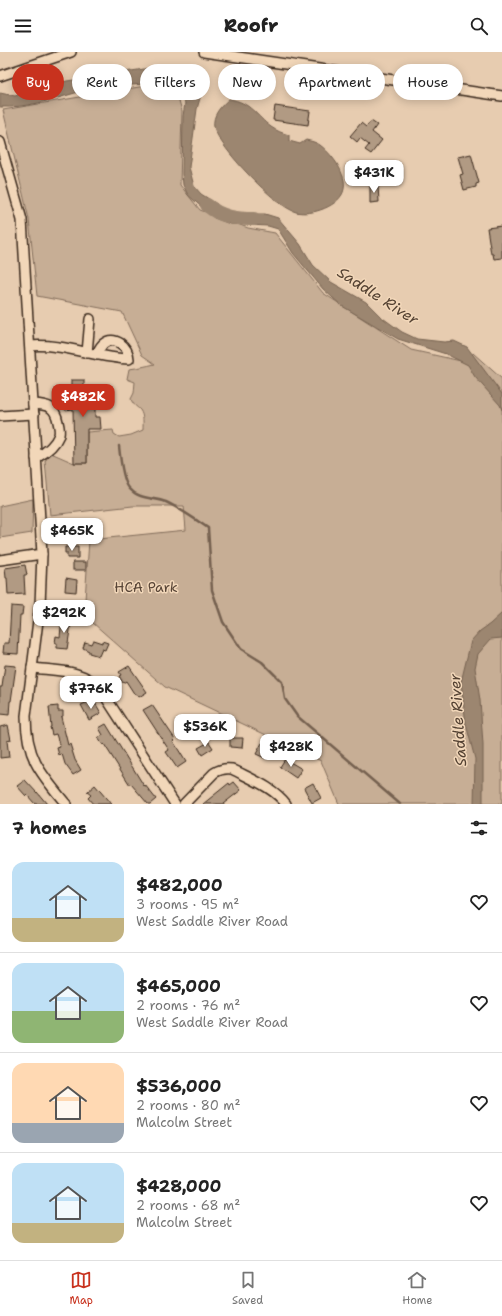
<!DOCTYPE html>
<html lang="en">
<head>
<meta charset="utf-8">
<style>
  :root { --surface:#fff; --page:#f2f2f2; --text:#222; --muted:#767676; --line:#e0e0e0; --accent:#c8321e }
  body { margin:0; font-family:"Shantell Sans",sans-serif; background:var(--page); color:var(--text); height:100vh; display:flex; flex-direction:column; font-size:15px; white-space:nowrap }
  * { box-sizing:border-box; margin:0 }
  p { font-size:13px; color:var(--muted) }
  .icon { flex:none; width:22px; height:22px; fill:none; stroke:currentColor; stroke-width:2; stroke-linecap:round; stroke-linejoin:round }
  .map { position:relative; height:752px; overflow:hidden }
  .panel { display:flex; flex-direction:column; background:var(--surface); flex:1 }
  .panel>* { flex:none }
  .hud { position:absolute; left:12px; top:12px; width:478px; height:36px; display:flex; gap:8px }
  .price { position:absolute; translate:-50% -34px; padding:0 9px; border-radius:8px; background:#fff; color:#222; font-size:13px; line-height:26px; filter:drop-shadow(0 1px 2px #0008) }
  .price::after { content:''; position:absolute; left:50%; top:24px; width:12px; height:9px; margin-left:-6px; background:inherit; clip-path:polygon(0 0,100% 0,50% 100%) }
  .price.on { background:var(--accent); color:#fff }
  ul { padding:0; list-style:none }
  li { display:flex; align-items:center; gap:12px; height:100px; padding:0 12px }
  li+li { border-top:1px solid var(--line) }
  li span { display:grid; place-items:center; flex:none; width:112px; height:80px; border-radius:12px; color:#555 }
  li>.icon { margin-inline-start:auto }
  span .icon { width:48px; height:48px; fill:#fffc; stroke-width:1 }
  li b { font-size:17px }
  h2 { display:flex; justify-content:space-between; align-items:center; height:48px; padding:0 12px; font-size:17px }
  .chip { padding:0 14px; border-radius:18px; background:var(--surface); box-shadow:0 2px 10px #0003; font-size:14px; line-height:36px }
  .chip.on { background:var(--accent); color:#fff }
  header { display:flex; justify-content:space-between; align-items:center; height:52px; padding:0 12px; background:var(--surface); font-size:18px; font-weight:800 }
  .dock { display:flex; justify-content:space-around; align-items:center; height:56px; border-top:1px solid var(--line); background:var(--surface); font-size:11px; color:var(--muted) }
  .dock a { display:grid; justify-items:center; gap:2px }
  .dock .on { color:var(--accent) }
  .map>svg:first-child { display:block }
  .green { fill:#c7ae95; stroke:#816c5a }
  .water { fill:#9c8670; stroke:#75614f }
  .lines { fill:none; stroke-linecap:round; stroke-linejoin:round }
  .stream { stroke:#75614f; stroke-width:2.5 }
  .river { stroke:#9c8670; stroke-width:14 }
  .building { fill:#b19a83; stroke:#3b2a1e }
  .minor-casing { stroke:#3b2a1e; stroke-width:12 }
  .minor { stroke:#f2d7b9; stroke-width:9 }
  .labels { text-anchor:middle; stroke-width:3; stroke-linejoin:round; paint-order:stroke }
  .park-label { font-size:14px; fill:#574436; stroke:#f2d7b9 }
  .water-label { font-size:15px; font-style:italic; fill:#534132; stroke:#f2d7b9 }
</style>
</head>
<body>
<header><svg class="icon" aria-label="menu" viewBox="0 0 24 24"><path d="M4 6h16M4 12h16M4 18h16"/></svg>Roofr<svg class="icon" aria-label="search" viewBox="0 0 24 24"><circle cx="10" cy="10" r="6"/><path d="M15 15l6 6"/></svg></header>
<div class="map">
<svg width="502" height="752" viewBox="0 0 502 752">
  <rect width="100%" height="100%" fill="#e7ccb0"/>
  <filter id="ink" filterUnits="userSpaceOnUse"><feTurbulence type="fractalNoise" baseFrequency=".025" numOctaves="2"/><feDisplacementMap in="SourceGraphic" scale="8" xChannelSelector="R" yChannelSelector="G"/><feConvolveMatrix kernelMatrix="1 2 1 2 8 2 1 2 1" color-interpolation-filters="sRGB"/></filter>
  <g filter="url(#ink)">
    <g class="green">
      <path d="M151,33L177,42L182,59L180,133L200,158L248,176L275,181L323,241L411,298L470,311L473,301L502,327V752H339L321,709L165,635L84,563L89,488L186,478L184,454H133L50,463L45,409L51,401L74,411H87V380L113,378L114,382L119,385L131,383L143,378C143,371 144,364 140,358C136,354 133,353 131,347L134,341L135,330L127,327L129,317C138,316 146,314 155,312L142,303L122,260L37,244L29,167L3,58Z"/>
      <polygon points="33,447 32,481 0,486 0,454"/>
    </g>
    <g class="water">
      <path d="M157,15L177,18L190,22L200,32L202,39L197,57L189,115L194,134L201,142L217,152L219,158L223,163L230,166H237L244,163L257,162H265L278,166L300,192L313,213L331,230L366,250L380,264L402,280L417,287L444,290L454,289L467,295L502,342V358L500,353L475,325L468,313L446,302L398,287L342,254L323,237L293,201L278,177L268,174L230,172L214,166L188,143L183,133L182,122L183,64L185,51L178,36C152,29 129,33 102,37C93,38 84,39 75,41C51,48 26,56 0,55V41L15,44L36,37L67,29Z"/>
      <path d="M229,47C251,50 256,64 271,75C277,79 282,81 289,83V89L300,92L306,88C310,89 316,90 320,93C328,99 339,112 342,122C344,126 345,132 344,137C341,154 311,164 296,160C276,155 219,96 214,75C212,63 221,54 229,47Z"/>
      <polygon points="502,561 502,586 491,587 478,602 475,616 480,648 483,693 483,752 474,752 475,707 466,672 461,630 471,589 480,579 490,572"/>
    </g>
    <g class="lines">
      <path class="stream" d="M119,394C120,404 123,429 129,436C139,448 153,445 166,450C181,457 195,467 208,476L212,538L223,570L241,597L262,610L282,630L285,647L297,664L400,752"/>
      <path class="river" d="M207,153C220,165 237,167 254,167"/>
    </g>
    <g class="building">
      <polygon points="275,54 310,59 308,73 273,68"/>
      <polygon points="371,69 377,73 372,80 382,88 371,102 365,98 369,93 360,86 357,90 350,84 361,71 366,75"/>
      <polygon points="471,102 479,131 476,132 476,135 464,138 460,123 463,122 458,105"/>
      <polygon points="370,134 378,134 379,150 370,151"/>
      <polygon points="502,174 502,206 494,207 493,202 491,202 487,176"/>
      <polygon points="71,328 84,328 84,341 100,341 100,353 95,353 95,365 100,365 101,377 87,377 87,411 74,411 73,357 65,358 64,348 71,348"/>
      <polygon points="65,495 78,495 78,506 67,506 67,501 65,501"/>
      <rect x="73" y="510" width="13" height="8"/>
      <polygon points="25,513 27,523 24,523 25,542 8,543 7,526 6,526 5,516"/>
      <polygon points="66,526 77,528 76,540 65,539"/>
      <polygon points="11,554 23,555 22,563 20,563 18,602 3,601 4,591 9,591"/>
      <polygon points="62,565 72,566 67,597 57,596 57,591 55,591 56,584 60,585"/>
      <polygon points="93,588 102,591 102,589 108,591 105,598 102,597 99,604 89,601 89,599 83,596 85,590 91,592"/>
      <polygon points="5,613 16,614 11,649 10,649 9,663 0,662 0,635 2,635"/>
      <polygon points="129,614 147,640 139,645 137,642 135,643 126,629 123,631 119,624 121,623 119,620"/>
      <polygon points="94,649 101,661 89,668 81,653 88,650"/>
      <polygon points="152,653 175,687 173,689 186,710 177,716 166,700 169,698 143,658"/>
      <polygon points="58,654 58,659 63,659 63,664 61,665 68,693 70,692 75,708 81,718 73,723 65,712 62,702 59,703 57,696 60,695 56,682 52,683 50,675 51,675 49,655"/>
      <polygon points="106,672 144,734 145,733 156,747 150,752 148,752 131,732 130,733 104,692 103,693 98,686 103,683 99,676"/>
      <polygon points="8,673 11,688 7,689 9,705 0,706 0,675"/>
      <polygon points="230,686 243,686 242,696 230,695"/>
      <polygon points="209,690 213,696 202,703 198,696"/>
      <polygon points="262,691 272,697 267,707 256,702"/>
      <polygon points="285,707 302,717 296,726 280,715"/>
      <polygon points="25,728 37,741 37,740 47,752 35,752 27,743 26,744 17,734"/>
      <polygon points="234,730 241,738 223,752 203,752 229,731 230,733"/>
      <polygon points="313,731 321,746 312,751 304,736"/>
      <polygon points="95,733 111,752 93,752 88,746 91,743 87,740"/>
    </g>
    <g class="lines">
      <g class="minor-casing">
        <g id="minor">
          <polyline points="204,0 502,44"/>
          <polyline points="0,24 71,0"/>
          <path d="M0,90L22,168L42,502L40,553L26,664C26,706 41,722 66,752"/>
          <path d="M30,294C64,291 96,306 129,307C129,295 114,282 103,292C100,295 98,299 97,303"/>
          <polyline points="87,301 90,267"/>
          <path d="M33,352C48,353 55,354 58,370C59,374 60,379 59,383C55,393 45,401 36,406"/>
          <polyline points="0,364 34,362"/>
          <polyline points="0,508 42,502"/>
          <path d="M32,616C56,619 85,617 101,638L175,752"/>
          <path d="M184,752L214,721C220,717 225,716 232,717C251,727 273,735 286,752"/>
        </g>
      </g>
      <use href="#minor" class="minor"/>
    </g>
  </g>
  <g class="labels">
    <g class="park-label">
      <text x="146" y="540">HCA Park</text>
    </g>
    <g class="water-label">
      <text transform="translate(378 244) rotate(33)" y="5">Saddle River</text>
      <text transform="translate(458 668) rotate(-94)" y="5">Saddle River</text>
    </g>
  </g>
</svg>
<b class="price" style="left:374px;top:142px">$431K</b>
<b class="price on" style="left:83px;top:366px">$482K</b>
<b class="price" style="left:72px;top:500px">$465K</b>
<b class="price" style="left:64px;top:582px">$292K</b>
<b class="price" style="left:91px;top:658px">$776K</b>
<b class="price" style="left:205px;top:696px">$536K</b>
<b class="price" style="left:291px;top:716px">$428K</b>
<div class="hud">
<a class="chip on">Buy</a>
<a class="chip">Rent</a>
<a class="chip">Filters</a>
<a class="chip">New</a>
<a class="chip">Apartment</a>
<a class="chip">House</a>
</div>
</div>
<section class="panel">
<h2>7 homes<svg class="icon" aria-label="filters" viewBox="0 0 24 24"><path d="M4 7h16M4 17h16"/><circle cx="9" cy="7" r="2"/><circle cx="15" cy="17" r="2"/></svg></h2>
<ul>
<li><span style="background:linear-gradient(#bfe0f5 70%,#c2b280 0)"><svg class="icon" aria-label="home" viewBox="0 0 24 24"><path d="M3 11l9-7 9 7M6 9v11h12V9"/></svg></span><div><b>$482,000</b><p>3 rooms · 95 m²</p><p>West Saddle River Road</p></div><svg class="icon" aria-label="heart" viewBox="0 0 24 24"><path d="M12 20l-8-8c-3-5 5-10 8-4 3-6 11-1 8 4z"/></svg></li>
<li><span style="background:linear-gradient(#bfe0f5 60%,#8fb573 0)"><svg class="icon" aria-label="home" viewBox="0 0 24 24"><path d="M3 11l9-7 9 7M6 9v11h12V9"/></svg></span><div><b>$465,000</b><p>2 rooms · 76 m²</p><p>West Saddle River Road</p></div><svg class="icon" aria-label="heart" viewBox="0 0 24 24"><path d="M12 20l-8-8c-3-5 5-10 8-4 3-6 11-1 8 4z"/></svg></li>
<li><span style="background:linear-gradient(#ffd9b3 75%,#9aa5b1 0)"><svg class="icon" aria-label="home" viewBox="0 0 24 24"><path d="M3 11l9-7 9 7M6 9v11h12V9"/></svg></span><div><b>$536,000</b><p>2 rooms · 80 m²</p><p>Malcolm Street</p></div><svg class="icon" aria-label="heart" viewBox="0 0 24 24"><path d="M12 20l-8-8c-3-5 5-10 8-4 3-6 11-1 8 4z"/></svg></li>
<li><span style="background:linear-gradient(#bfe0f5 75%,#c2b280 0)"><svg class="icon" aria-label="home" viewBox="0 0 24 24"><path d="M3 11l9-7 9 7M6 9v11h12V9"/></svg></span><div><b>$428,000</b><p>2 rooms · 68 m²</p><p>Malcolm Street</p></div><svg class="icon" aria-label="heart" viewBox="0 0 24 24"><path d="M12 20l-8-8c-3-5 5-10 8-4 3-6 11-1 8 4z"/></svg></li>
</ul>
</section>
<nav class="dock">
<a class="on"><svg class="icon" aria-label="map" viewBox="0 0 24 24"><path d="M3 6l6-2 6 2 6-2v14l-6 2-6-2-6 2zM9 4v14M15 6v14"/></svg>Map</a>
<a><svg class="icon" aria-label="saved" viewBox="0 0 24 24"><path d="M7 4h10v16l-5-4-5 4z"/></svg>Saved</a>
<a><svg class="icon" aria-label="home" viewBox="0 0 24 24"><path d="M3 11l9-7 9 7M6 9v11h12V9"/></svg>Home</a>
</nav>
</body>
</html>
